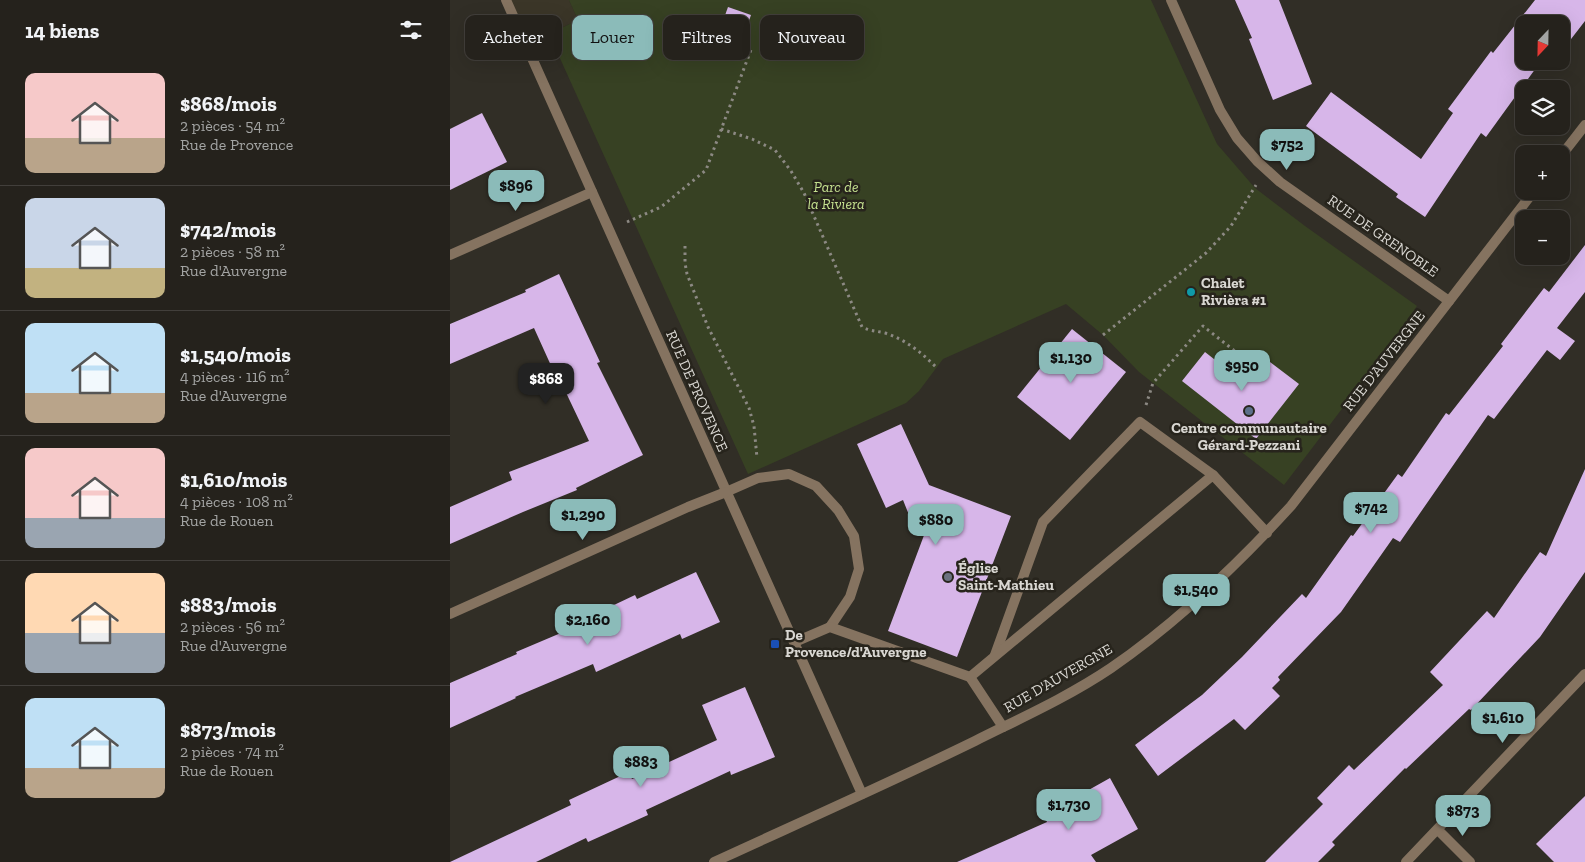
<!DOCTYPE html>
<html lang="fr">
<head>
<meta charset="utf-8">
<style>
  :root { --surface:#25221c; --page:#312f29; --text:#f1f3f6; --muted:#a3a4a3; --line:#423f3b; --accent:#8bbbb9 }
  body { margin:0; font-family:"Zilla Slab",serif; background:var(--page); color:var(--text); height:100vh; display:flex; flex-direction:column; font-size:19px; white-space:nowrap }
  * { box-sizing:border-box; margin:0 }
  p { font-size:16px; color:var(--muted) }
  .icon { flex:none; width:28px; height:28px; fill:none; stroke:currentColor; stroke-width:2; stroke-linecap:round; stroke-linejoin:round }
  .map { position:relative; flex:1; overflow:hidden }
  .sheet { display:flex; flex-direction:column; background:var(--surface); width:450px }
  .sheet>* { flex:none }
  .banner { position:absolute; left:15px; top:15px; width:475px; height:45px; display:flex; gap:10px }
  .needle { width:32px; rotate:202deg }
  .buttons { position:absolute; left:1065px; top:15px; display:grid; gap:10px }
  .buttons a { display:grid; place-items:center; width:55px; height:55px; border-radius:10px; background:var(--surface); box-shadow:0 5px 20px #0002,0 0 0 1px var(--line); font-size:25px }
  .price { position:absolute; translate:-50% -42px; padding:0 11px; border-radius:10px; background:var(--accent); color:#111; font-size:16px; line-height:32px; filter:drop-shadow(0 1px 2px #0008) }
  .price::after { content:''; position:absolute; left:50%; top:30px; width:15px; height:11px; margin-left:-8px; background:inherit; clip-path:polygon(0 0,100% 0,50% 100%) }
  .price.current { background:#222; color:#fff }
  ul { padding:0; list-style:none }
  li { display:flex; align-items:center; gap:15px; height:125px; padding:0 25px }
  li+li { border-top:1px solid var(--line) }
  li span { display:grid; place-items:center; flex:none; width:140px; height:100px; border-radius:10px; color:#555 }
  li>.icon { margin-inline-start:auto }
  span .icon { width:60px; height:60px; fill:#fffc; stroke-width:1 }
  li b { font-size:21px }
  h2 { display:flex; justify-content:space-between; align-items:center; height:60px; padding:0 25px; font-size:21px }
  .chip { padding:0 18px; border-radius:10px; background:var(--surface); box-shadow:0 5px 20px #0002,0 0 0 1px var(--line); font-size:18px; line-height:45px }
  .chip.current { background:var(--accent); color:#111 }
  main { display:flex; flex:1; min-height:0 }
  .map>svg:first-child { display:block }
  .built { fill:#3b3628 }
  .green { fill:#374123 }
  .building { fill:#d7b6e9 }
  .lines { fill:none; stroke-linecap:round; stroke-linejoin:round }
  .path { stroke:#8c8983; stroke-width:3; stroke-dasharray:2.5 4; stroke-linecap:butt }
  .service { stroke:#857360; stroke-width:10 }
  .minor { stroke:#857360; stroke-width:10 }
  .culture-dot { fill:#0f9aa8; stroke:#27241c; stroke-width:2 }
  .service-dot { fill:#5c6f8a; stroke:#27241c; stroke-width:2 }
  .worship-dot { fill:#6b7280; stroke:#27241c; stroke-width:2 }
  .transit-dot { fill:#1a4fb4; stroke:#27241c; stroke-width:2 }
  .labels { text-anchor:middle; stroke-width:5; stroke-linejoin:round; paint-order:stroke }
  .park-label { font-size:15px; font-style:italic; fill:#c4e08f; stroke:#27241c }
  .street-label { font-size:15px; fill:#d9d7d2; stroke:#27241c }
  .poi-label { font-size:15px; font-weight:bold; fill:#d9d7d2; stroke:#27241c; text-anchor:start }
</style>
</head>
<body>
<main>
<section class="sheet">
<h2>14 biens<svg class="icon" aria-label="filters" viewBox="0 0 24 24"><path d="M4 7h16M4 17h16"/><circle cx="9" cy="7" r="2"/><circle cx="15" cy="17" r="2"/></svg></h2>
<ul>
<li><span style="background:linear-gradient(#f6c9c9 65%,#b9a48a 0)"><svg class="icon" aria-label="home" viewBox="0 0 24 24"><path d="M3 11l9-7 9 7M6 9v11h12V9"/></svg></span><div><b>$868/mois</b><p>2 pièces · 54 m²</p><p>Rue de Provence</p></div></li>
<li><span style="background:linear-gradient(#c9d6e8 70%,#c2b280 0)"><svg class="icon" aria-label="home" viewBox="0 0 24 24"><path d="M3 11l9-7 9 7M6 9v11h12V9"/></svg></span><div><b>$742/mois</b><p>2 pièces · 58 m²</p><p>Rue d'Auvergne</p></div></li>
<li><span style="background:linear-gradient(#bfe0f5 70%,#b9a48a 0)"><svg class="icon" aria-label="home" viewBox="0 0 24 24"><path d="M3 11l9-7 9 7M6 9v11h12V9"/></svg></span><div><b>$1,540/mois</b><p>4 pièces · 116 m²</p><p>Rue d'Auvergne</p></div></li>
<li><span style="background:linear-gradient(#f6c9c9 70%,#9aa5b1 0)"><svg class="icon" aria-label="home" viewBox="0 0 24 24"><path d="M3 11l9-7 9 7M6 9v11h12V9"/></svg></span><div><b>$1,610/mois</b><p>4 pièces · 108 m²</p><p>Rue de Rouen</p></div></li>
<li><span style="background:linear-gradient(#ffd9b3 60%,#9aa5b1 0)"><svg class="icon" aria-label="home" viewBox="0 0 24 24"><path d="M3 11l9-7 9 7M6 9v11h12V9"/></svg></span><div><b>$883/mois</b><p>2 pièces · 56 m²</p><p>Rue d'Auvergne</p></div></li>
<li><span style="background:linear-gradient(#bfe0f5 70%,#b9a48a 0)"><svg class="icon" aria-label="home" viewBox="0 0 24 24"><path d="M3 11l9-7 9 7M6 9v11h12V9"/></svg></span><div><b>$873/mois</b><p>2 pièces · 74 m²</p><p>Rue de Rouen</p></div></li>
</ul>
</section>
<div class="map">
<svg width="1135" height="862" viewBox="0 0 1135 862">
  <rect width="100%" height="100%" fill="#312e26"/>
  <polygon class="built" points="56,0 119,0 128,20 76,45"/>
  <polygon class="green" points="119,0 701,0 767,144 805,188 855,226 967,306 920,372 834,485 689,372 653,335 616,304 493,359 469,391 456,403 298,474 99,34 128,20"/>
  <g class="building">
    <polygon points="785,0 829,0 862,84 823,100 799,39 802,38"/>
    <polygon points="1085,0 1135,0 1135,21 1111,52 1111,24 1074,24 1074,61 1091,61 1036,137 1031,133 975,217 946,197 948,194 856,126 881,92 971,159 1003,113 998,109 1041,51 1043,53"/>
    <polygon points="278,7 301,15 291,44 268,35"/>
    <polygon points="32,113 57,162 0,190 0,129"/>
    <polygon points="1135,245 1135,292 1107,328 1125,341 1110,360 1097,350 1044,419 1038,415 950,542 943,538 891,612 828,677 830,680 822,688 830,696 795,730 784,719 708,776 685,745 752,695 792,657 852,594 856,598 901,535 903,536 948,474 952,477 996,413 999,415 1053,346 1051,344 1094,288 1099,292"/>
    <polygon points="109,274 150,362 147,363 193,455 126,488 127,490 73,512 0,544 0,507 62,480 59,472 139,441 110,380 108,381 84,328 0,364 0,324 76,292 75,290"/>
    <polygon points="622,329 676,372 620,440 567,397"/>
    <polygon points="755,352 783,374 790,365 807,378 820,362 849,384 806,439 732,381"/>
    <polygon points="451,424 479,485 561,516 507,657 438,631 479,522 459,515 453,500 436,508 407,444"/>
    <polygon points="1135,469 1135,572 1090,637 1021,710 1019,709 956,769 955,768 882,842 885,845 868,862 815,862 873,804 867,798 899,765 904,770 993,685 980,672 1037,611 1044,618 1090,552 1096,556"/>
    <polygon points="246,572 270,622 232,639 230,634 146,672 143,664 65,697 66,698 0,728 0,683 67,654 66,652 125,627 124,624 185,595 187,599"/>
    <polygon points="295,687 325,757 281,775 280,771 196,810 198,815 138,842 136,838 86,862 0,862 121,805 119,800 179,772 182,779 267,740 252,705"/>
    <polygon points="660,778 688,829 641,855 646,862 507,862 597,822 594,815"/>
    <polygon points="1135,796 1135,862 1104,862 1086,844"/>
  </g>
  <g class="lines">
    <g class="path">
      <path d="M271,129L302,139L325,150L341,171L354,193L412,327C420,331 427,331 435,333C456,340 471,352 487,368"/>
      <polyline points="177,222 211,207 256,170 302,47"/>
      <polyline points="235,246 235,263 237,274 258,327 299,408 304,426 307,458"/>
      <polyline points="653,335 756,253 781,226 806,185"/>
      <polyline points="696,405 703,383 753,326 805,367"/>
    </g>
    <g class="service">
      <polyline points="276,492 308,478 339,474 366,486 388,510 404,536 409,569 400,597 380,627"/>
      <polyline points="345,642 380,627 520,677"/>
      <polyline points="545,655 593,522 690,422 763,475"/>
      <polyline points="553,727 520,677 763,475 817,533"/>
    </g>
    <g class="minor">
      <path d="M56,0C173,266 295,529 412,794"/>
      <polyline points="721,0 770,110 787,138 807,161 830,182 999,301"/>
      <polyline points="1111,156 1135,125"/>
      <polyline points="0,255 142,192"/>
      <polyline points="0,614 238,507 276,492"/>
      <polyline points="988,830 1020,862"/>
      <path d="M264,862C351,822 439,783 525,741C571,718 618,697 661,668C726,623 788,564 841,506L1084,191"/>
      <polyline points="956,862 1135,674"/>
    </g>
  </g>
  <circle class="culture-dot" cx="741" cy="292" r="5"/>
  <circle class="service-dot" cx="799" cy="411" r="5"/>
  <circle class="worship-dot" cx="498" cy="577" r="5"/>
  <rect class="transit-dot" x="320" y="639" width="10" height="10" rx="2.5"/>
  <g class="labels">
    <g class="park-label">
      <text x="386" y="192">Parc de<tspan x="386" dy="17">la Riviera</tspan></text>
    </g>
    <g class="street-label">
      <text transform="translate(933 236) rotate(35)" y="5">RUE DE GRENOBLE</text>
      <text transform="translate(934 361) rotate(-52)" y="5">RUE D'AUVERGNE</text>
      <text transform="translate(247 391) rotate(66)" y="5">RUE DE PROVENCE</text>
      <text transform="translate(608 678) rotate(-30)" y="5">RUE D'AUVERGNE</text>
    </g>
    <g class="poi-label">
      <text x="751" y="288">Chalet<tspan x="751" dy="17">Rivièra #1</tspan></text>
      <text x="799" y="433" text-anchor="middle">Centre communautaire<tspan x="799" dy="17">Gérard-Pezzani</tspan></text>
      <text x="508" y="573">Église<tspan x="508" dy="17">Saint-Mathieu</tspan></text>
      <text x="335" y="640">De<tspan x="335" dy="17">Provence/d'Auvergne</tspan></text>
    </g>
  </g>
</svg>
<div class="buttons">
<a><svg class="needle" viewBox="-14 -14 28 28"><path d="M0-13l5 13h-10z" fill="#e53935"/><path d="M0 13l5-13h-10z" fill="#a3a4a3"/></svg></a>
<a><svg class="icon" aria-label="layers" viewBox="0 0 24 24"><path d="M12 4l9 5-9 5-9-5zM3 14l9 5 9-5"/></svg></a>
<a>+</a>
<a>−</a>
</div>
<b class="price" style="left:837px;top:171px">$752</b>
<b class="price" style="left:66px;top:212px">$896</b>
<b class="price" style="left:621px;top:384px">$1,130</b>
<b class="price" style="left:792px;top:392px">$950</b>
<b class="price current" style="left:96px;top:405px">$868</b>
<b class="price" style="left:921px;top:534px">$742</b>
<b class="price" style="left:133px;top:541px">$1,290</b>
<b class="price" style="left:486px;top:546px">$880</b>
<b class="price" style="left:746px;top:616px">$1,540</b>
<b class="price" style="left:138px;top:646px">$2,160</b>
<b class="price" style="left:1053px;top:744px">$1,610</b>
<b class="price" style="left:191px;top:788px">$883</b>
<b class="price" style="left:619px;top:831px">$1,730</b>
<b class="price" style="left:1013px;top:837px">$873</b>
<div class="banner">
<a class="chip">Acheter</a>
<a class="chip current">Louer</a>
<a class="chip">Filtres</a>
<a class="chip">Nouveau</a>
</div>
</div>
</main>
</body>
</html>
